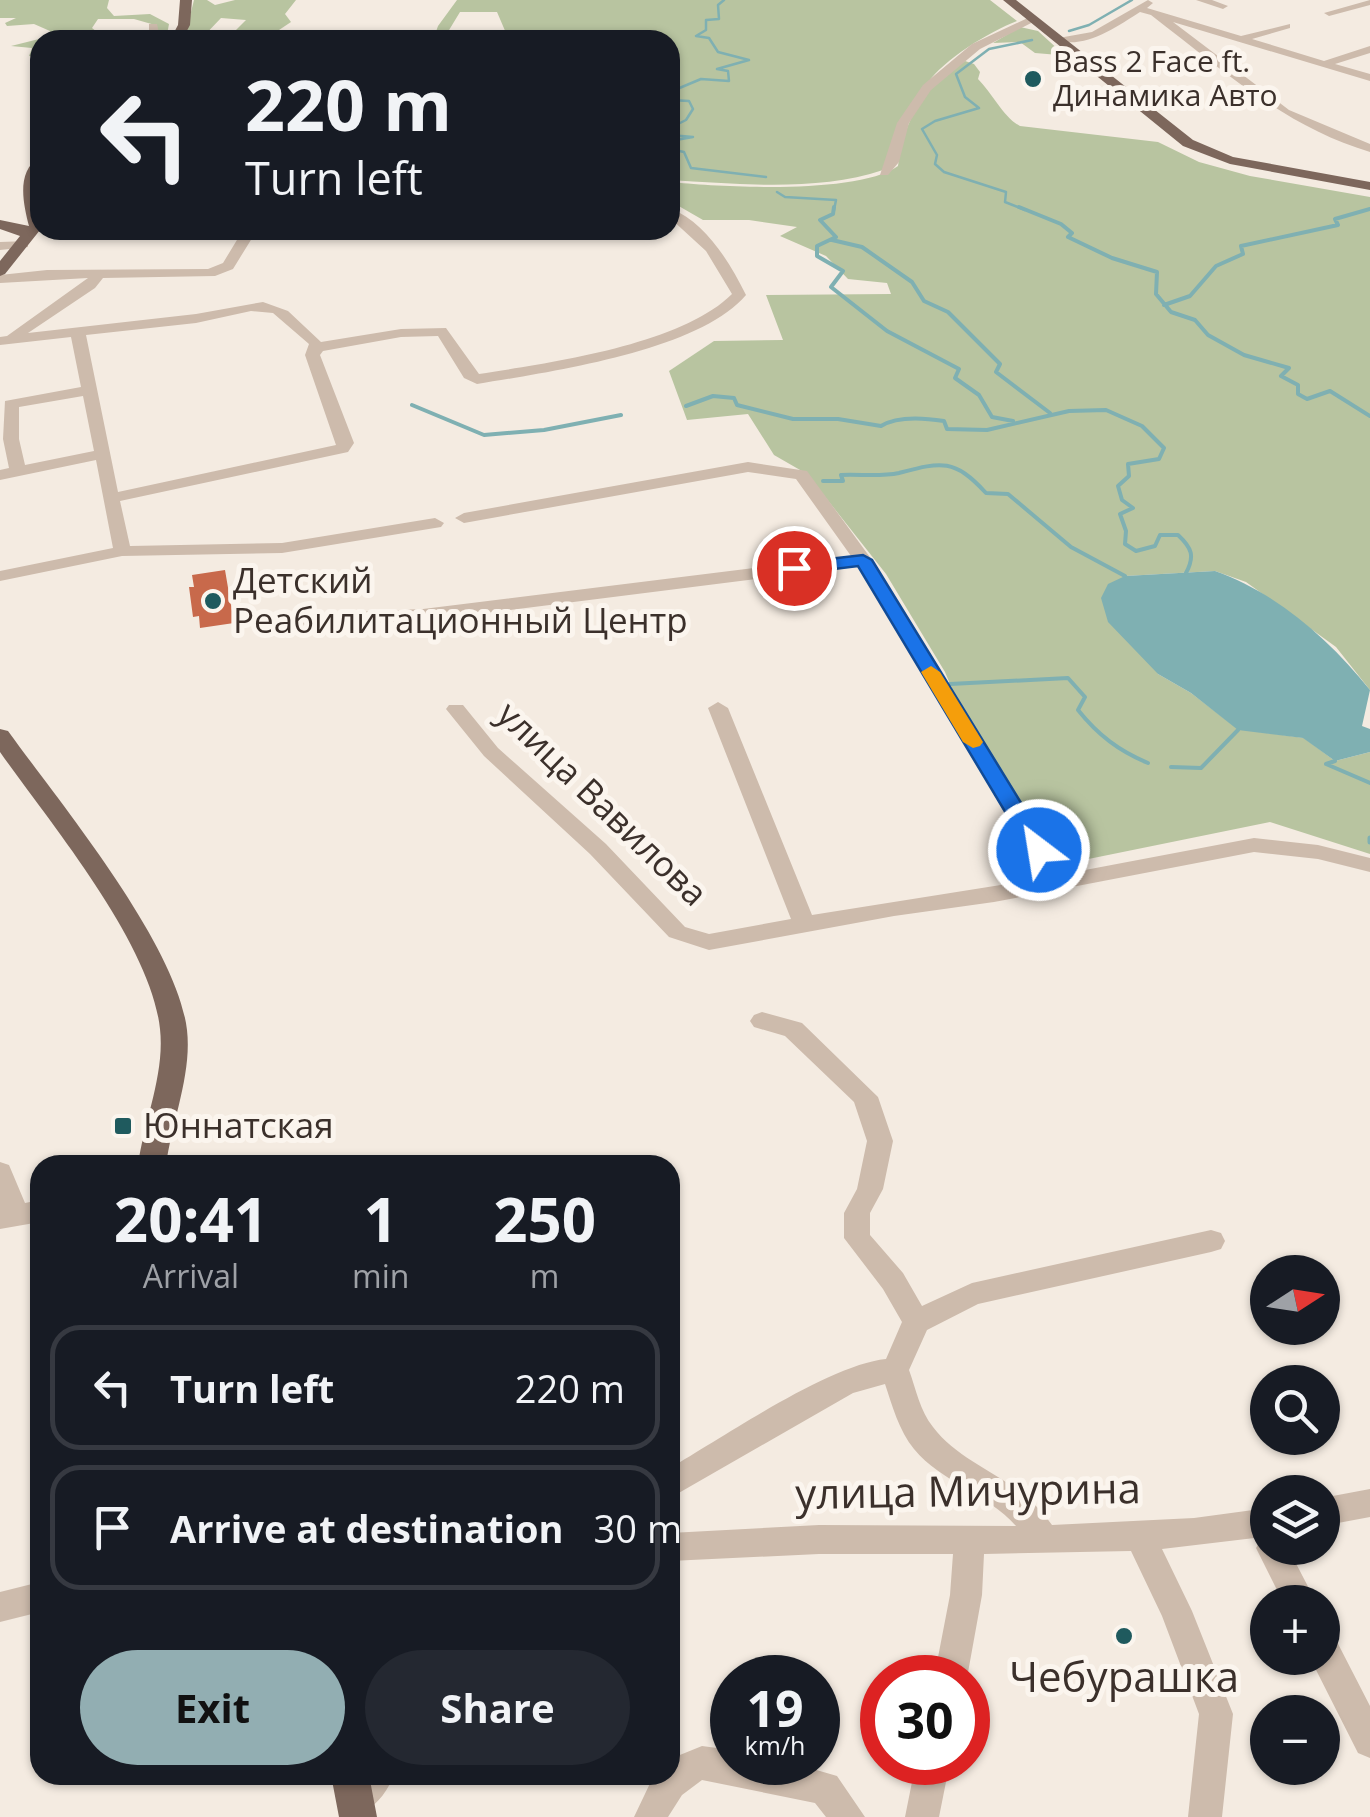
<!DOCTYPE html>
<meta charset="utf-8">
<style>
:root{--surface:#171b24;--page:#242831;--text:#f1f3f6;--muted:#9ea1a6;--line:#363941;--accent:#92aeb2}
body{margin:0;font-family:"Open Sans",sans-serif;background:var(--page);color:var(--text);height:100vh;display:flex;flex-direction:column;font-size:38px;white-space:nowrap}
*{box-sizing:border-box;margin:0}
p{font-size:32px;color:var(--muted)}
.icon{flex:none;width:55px;height:55px;fill:none;stroke:currentColor;stroke-width:2;stroke-linecap:round;stroke-linejoin:round}
.map{position:relative;flex:1;overflow:hidden}
.sheet{position:absolute;left:30px;top:1155px;width:650px;height:630px;display:flex;flex-direction:column;background:var(--surface);border-radius:30px;box-shadow:0 2px 8px #0004}
.sheet>*{flex:none}
.banner{position:absolute;left:30px;top:30px;width:650px;height:210px;border-radius:30px;box-shadow:0 2px 8px #0004;background:#171b24;color:var(--text);overflow:hidden}
.needle{width:65px;rotate:78deg}
.fabs{position:absolute;left:1250px;top:1255px;display:grid;gap:20px}
.fabs a{display:grid;place-items:center;width:90px;height:90px;border-radius:50%;background:var(--surface);box-shadow:0 2px 8px #0004;font-size:50px}
.speed{position:absolute;left:710px;top:1655px;display:flex;gap:20px;font-size:50px;font-weight:700;text-align:center}
.speed>*{display:grid;place-content:center;width:130px;height:130px;border-radius:50%;background:var(--surface);box-shadow:0 2px 8px #0004;line-height:1}
.speed small{font-size:25px;font-weight:400}
.speed .limit{border:15px solid #d22;background:#fff;color:#111}
.pin{position:absolute;display:grid;place-items:center;width:85px;height:85px;color:#fff;margin:-42px;border:5px solid #fff;border-radius:50%;box-shadow:0 2px 10px #0007}
.me{position:absolute;width:110px;margin:-55px;rotate:329deg;stroke-linejoin:round;filter:drop-shadow(0 0 8px #0008)}
.turn{display:flex;align-items:center;gap:35px;height:210px;padding:0 50px;font-size:45px}
.turn .icon{width:130px;height:130px;stroke-width:2.5}
.turn b{display:block;font-size:70px;line-height:85px}
.eta{display:flex;justify-content:space-evenly;align-items:center;height:170px;text-align:center}
.eta b{font-size:60px;font-weight:700;line-height:70px}
.primary-button{display:flex;gap:20px;margin-top:auto;padding:20px 50px}
.primary-button a{flex:1;height:115px;border-radius:60px;background:var(--accent);color:#111;font-size:40px;font-weight:700;line-height:115px;text-align:center}
.primary-button a+a{background:var(--page);color:var(--text)}
ul{padding:0;list-style:none}
li{display:flex;align-items:center;gap:30px;height:125px;margin:0 20px 15px;padding:0 30px;border:5px solid var(--line);border-radius:30px}
li div{flex:1}
li b{display:block;font-size:38px}
li em{font-style:normal}
.map>svg:first-child{display:block}
.green{fill:#b8c4a0}
.water{fill:#7fb0b2}
.lines{fill:none;stroke-linecap:round;stroke-linejoin:round}
.stream-far2{stroke:#7fb0b2;stroke-width:2.5}
.stream-far1{stroke:#7fb0b2;stroke-width:4}
.stream{stroke:#7fb0b2;stroke-width:5}
.building{fill:#c8694b}
.minor{fill:#cdbbac;fill-rule:evenodd}
.major{fill:#7d675c;fill-rule:evenodd}
.route{fill:#1a73e8;stroke:#114b97;stroke-width:2.5}
.slow{fill:#f59e0b}
.poi-dot{fill:#1f5a5e;stroke:#fbf5ee;stroke-width:4}
.labels{text-anchor:middle;stroke-width:10;stroke-linejoin:round;paint-order:stroke}
.far-poi-label{font-size:30px;fill:#3b302b;stroke:#fbf5ee;text-anchor:start}
.poi-label{font-size:35px;fill:#3b302b;stroke:#fbf5ee;text-anchor:start}
.street-label{font-size:35px;fill:#3b302b;stroke:#fbf5ee}
.near-street-label{font-size:42px;fill:#3b302b;stroke:#fbf5ee}
.near-poi-label{font-size:42px;fill:#3b302b;stroke:#fbf5ee}
</style>
<div class="map">
<svg width="1370" height="1817" viewBox="0 0 1370 1817">
<rect width="100%" height="100%" fill="#f4ebe1"/>
<path class="green" d="M0 0H109L107 8 114 16 150 14 169 24 166 40H150L155 25 134 19H98L92 28 101 35 91 40H40V57L29 56 32 48 11 46 47 37 50 31 34 24 7 26 5 23 16 18H0Z
M194 0H207L215 5 235 0H296L285 14 291 22 264 40H226L246 20 221 18 200 40H184Z
M457 0H990L1017 21C989 32 944 59 927 84 910 110 898 142 883 170 817 192 739 184 670 180V40H509L497 12H460L443 40H433L438 26Z
M1020 27 1038 31 1061 52 1059 55 1035 53 1020 42 993 43Z
M965 61 974 64 980 72 978 79C992 93 1004 118 1020 126L1158 142 1199 162 1250 176 1370 197V690L1336 647 1246 582 1215 571 1125 576 1158 674 1191 693 1238 729 1304 738 1335 761 1370 752V854L1270 822 1059 865 1007 787 960 708 945 672 886 574 807 474 774 455 748 414 687 420 669 371 714 341 783 340 766 295 891 294 887 283 848 279 826 256 780 236 797 227 749 220H703L670 201V182C721 187 857 195 898 166 905 117 923 88 965 61Z"/>
<path class="water" d="M1215 571C1277 593 1329 639 1370 690L1362 726 1370 729V752L1335 761 1303 738 1238 730 1191 693 1158 674 1108 622 1101 598 1108 584 1125 576Z"/>
<g class="lines">
<path class="stream-far2" d="M1069 31 1089 25 1132 0
M670 92 701 79 729 81 728 71 717 69 749 60 718 52 709 38 696 36 706 30V20L719 19 718 5 724 0
M670 100 689 101 693 109 686 120 670 128
M670 135 693 137 670 141
M670 149 684 152 691 168 766 177
M777 192 785 197 836 200 834 210
M1025 210 1005 202 1006 192 944 172 935 164 937 155 922 129 935 121 979 108 965 97 956 74 989 49 1032 40"/>
<path class="stream-far1" d="M834 207 833 214 820 220 836 237 817 246V256L843 271 831 287 887 331 959 369 955 378 979 395 992 417 1013 421
M1019 207 1061 224 1072 233 1068 237 1112 258 1157 272 1156 294 1171 312 1195 320 1208 335 1244 355 1289 368 1281 376 1298 385V394L1307 399 1330 391 1370 416
M832 240 862 247 912 282 924 301 948 312 1000 364 996 372 1050 413
M1164 305 1190 296 1216 266 1243 254 1241 246 1338 225 1335 219 1370 209
M412 405 484 435 544 430 621 415
M686 406 713 396 734 398 737 405 793 419H838L881 426C897 416 925 418 944 421L947 429 987 430 1069 411 1106 410 1142 426 1164 448 1159 459 1128 464 1129 476 1118 486 1122 500 1133 508 1120 514 1126 531 1125 544 1136 551 1155 546 1160 535H1178C1192 548 1195 556 1186 573
M823 481H843L841 475C860 474 880 477 899 473 941 462 954 458 986 493L1008 494 1071 547 1125 576
M950 684 1068 678 1085 697 1078 710C1098 735 1119 751 1148 763
M1335 761 1326 764 1370 783
M1171 767 1201 768 1238 730"/>
<path class="stream" d="M1370 838V842"/>
</g>
<path class="building" d="M225 570 234 623 200 628 199 616 193 617 189 587H194L192 575Z"/>
<g class="lines">
<path class="minor" d="M1148 0 1153 3 1147 8 1241 36 1290 24V28L1252 39 1324 61 1370 46V53L1335 64 1370 74V81L1173 22 1289 110 1370 144V152C1285 127 1220 68 1151 15L1140 12C1115 28 1082 51 1053 39L1092 32Z
M1196 0H1212L1228 6 1223 9Z
M1370 0V5L1329 16 1324 13Z
M1030 17 1039 19 980 49 931 90 909 123 899 162 888 175H880L897 123 923 85 972 44Z
M149 24H157L159 33 151 40H139L149 32Z
M670 208C706 223 729 261 746 295 699 351 549 372 477 384L464 378 438 336 401 337 323 351 320 355 354 443 348 452 120 501 130 546 282 543 435 518 444 523 441 527 282 553 122 556 0 581V571L113 548 96 460 0 480V470L9 468 3 439 5 401 81 387 71 337 0 345V337L7 336 88 278 0 283V275L47 270 208 269 223 263 243 230H257L233 269 215 276 103 278 95 288 28 333 196 314 263 302 288 311 321 342 401 329 446 328 479 374C549 363 681 345 732 294L706 251 670 218ZM251 311 273 313 309 344 305 355 336 445 118 492 86 335 196 323ZM83 396 94 451 25 465 19 439V407Z
M28 241V247L0 250V242Z
M748 462 807 471 872 560 1064 874 1254 838 1318 845 1370 858V872L1318 859 1254 852 994 902 894 916 709 950 669 937 590 854 484 756 446 709 449 705H463L498 748 606 844 685 927 709 934 791 919 708 708 718 702 728 708 812 915 1045 878 858 566 423 621 302 626 293 620 302 614 423 609 851 556 796 479 748 472 464 523 455 518 464 513Z
M762 1012 802 1023 878 1097 893 1141 883 1189 870 1213V1235L903 1273 922 1306 972 1283 1211 1230 1221 1233 1225 1241 1221 1249 1211 1252 978 1304 927 1330 909 1370C916 1389 920 1411 933 1427 964 1468 1017 1475 1052 1525L1194 1518 1268 1508V1548H1288L1316 1602H1283L1256 1548 1263 1537 1162 1549 1192 1611 1233 1714 1222 1817H1188L1199 1714 1162 1616 1131 1551 984 1554 982 1595 967 1678H934L950 1595 953 1554H819L670 1561V1533L819 1525 1016 1526C987 1493 941 1482 914 1449 899 1431 892 1405 885 1384L853 1393 670 1498V1468C724 1437 828 1365 886 1359L902 1322 883 1289 844 1238V1213L857 1189 867 1141 854 1102 785 1036 754 1027 750 1021 754 1015Z
M0 1162 9 1165 25 1203 40 1200V1222L0 1229Z
M1370 1489V1517L1322 1526V1498Z
M40 1582V1612L0 1622V1592Z
M1322 1631 1334 1636 1370 1706V1758L1358 1753 1310 1658H1322Z
M702 1746 732 1750V1762H789L837 1776 865 1817H826L815 1803 702 1780 682 1795 668 1817H634L654 1775H670V1759Z
M916 1762H950L939 1817H905Z
M354 1775H394C387 1793 374 1809 356 1816L344 1811 339 1799Z"/>
<path class="major" d="M180 0H192L190 25 182 40H170L178 25Z
M1003 0H1016L1193 140 1233 157 1370 182V190L1230 164 1183 146Z
M40 157V179L35 192 40 230 5 274 0 276V261L20 236 0 229V220L29 226C23 203 16 171 40 157Z
M0 729 8 731C60 803 177 944 187 1030 192 1074 172 1121 166 1165H138C144 1121 165 1074 160 1029 151 943 50 823 0 752Z
M331 1775H369L377 1817H339Z"/>
</g>
<path class="route" d="M863 555 872 560 1050 850 1047 855H1031L858 566 794 574 784 568 794 563Z"/>
<path class="slow" d="M931 666 940 672 983 742 980 746 973 748 963 742 921 672Z"/>
<g class="poi-dot">
<circle cx="1033" cy="79" r="10"/>
<circle cx="213" cy="601" r="10"/>
<rect x="113" y="1116" width="20" height="20" rx="5"/>
<circle cx="1124" cy="1636" r="10"/>
</g>
<g class="labels">
<g class="far-poi-label">
<text x="1053" y="72">Bass 2 Face ft.<tspan x="1053" dy="34">Динамика Авто</tspan></text>
</g>
<g class="poi-label">
<text x="233" y="593">Детский<tspan x="233" dy="40">Реабилитационный Центр</tspan></text>
<text x="143" y="1138">Юннатская</text>
</g>
<g class="street-label">
<text transform="translate(602 804) rotate(44)" y="12">улица Вавилова</text>
</g>
<g class="near-street-label">
<text transform="translate(968 1491) rotate(-1)" y="15">улица Мичурина</text>
</g>
<g class="near-poi-label">
<text x="1124" y="1692">Чебурашка</text>
</g>
</g>
</svg>
<div class="fabs">
<a><svg class="needle" viewBox="-14 -14 28 28"><path d="M0-13l5 13h-10z" fill="#e53935"/><path d="M0 13l5-13h-10z" fill="#9ea1a6"/></svg></a>
<a><svg class="icon" aria-label="search" viewBox="0 0 24 24"><circle cx="10" cy="10" r="6"/><path d="M15 15l6 6"/></svg></a>
<a><svg class="icon" aria-label="layers" viewBox="0 0 24 24"><path d="M12 4l9 5-9 5-9-5zM3 14l9 5 9-5"/></svg></a>
<a>+</a>
<a>−</a>
</div>
<div class="speed"><div>19<small>km/h</small></div><div class="limit">30</div></div>
<div class="pin" style="left:794px;top:568px;background:#d93025"><svg class="icon" aria-label="arrive" viewBox="0 0 24 24"><path d="M6 21V4h12l-3 4 3 4H6"/></svg></div>
<svg class="me" style="left:1039px;top:850px" viewBox="-20 -20 40 40"><circle r="17" fill="#1a73e8" stroke="#fff" stroke-width="3"/><path d="M0-11L8 9 0 5-8 9z" fill="#fff"/></svg>
<div class="banner">
<div class="turn"><svg class="icon" aria-label="left" viewBox="0 0 24 24"><path d="M17 20v-9H6M10 6l-5 5 5 5"/></svg><div><b>220 m</b>Turn left</div></div>
</div>
<section class="sheet">
<div class="eta">
<div><b>20:41</b><p>Arrival</p></div>
<div><b>1</b><p>min</p></div>
<div><b>250</b><p>m</p></div>
</div>
<ul>
<li><svg class="icon" aria-label="left" viewBox="0 0 24 24"><path d="M17 20v-9H6M10 6l-5 5 5 5"/></svg><div><b>Turn left</b></div><em>220 m</em></li>
<li><svg class="icon" aria-label="arrive" viewBox="0 0 24 24"><path d="M6 21V4h12l-3 4 3 4H6"/></svg><div><b>Arrive at destination</b></div><em>30 m</em></li>
</ul>
<div class="primary-button"><a>Exit</a><a>Share</a></div>
</section>
</div>
